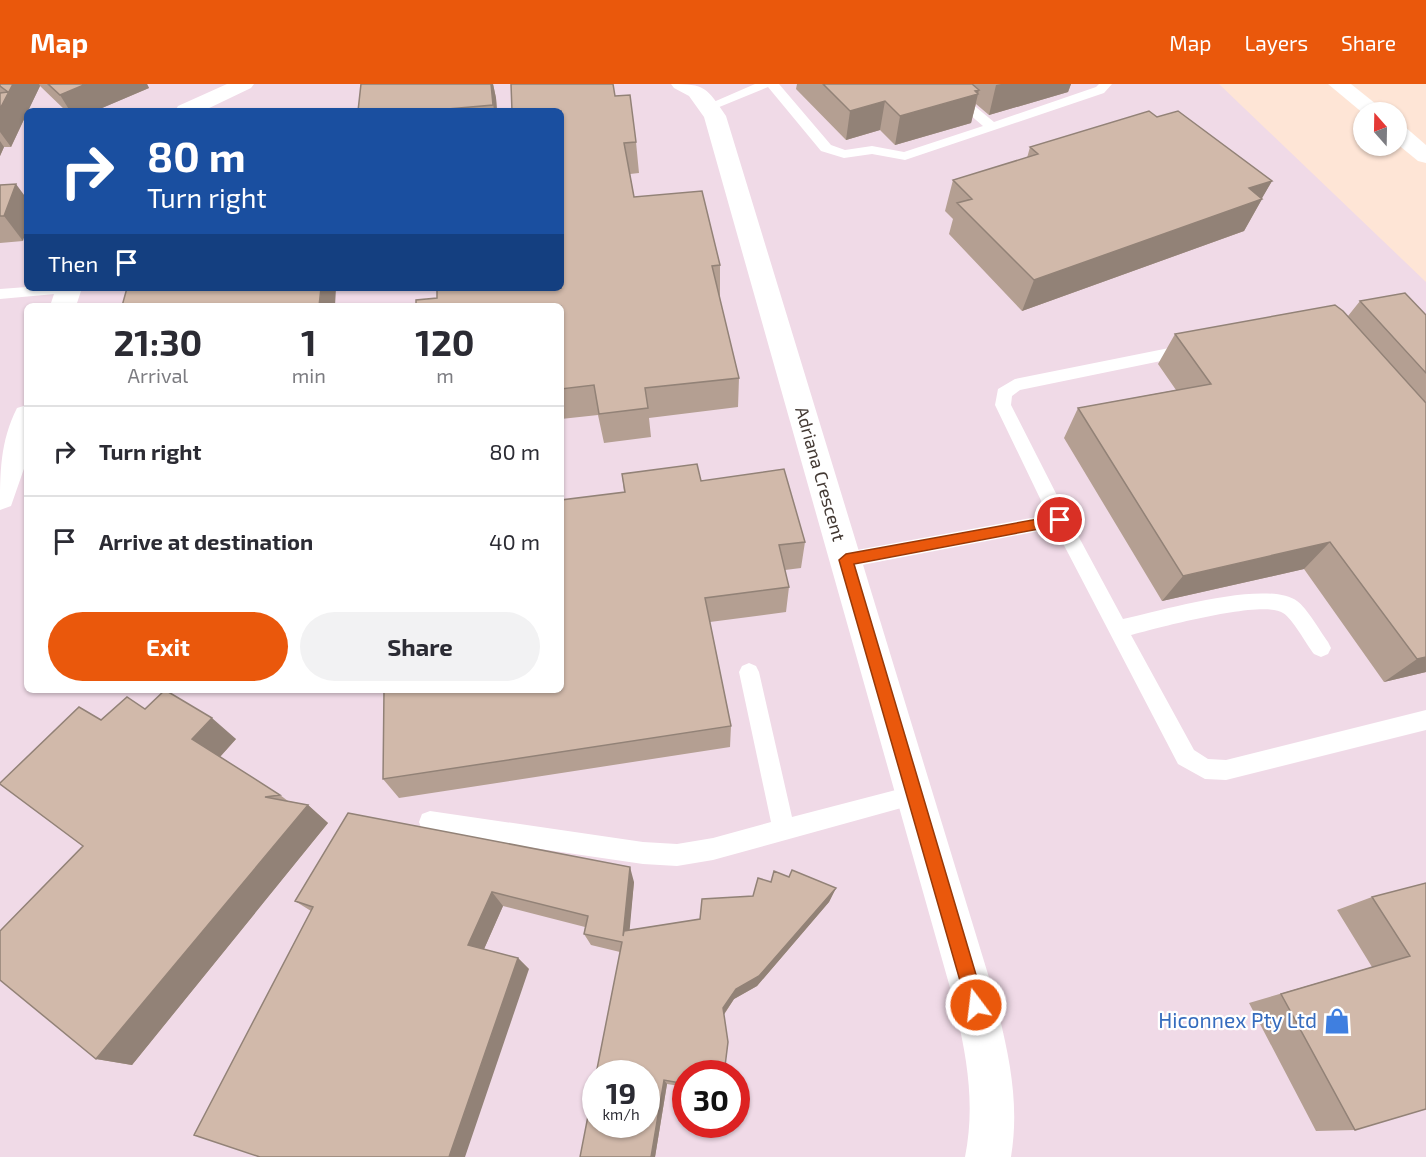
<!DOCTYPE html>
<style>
:root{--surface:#fff;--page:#f2f2f3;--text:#2b2b33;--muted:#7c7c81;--line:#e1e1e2;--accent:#ea580c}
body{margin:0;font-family:"Exo 2",sans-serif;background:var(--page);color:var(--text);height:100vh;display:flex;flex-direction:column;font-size:22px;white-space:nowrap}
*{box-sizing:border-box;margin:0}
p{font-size:20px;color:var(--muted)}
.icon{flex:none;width:33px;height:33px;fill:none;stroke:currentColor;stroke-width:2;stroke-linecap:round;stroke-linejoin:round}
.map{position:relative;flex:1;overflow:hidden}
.drawer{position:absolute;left:24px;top:219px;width:540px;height:390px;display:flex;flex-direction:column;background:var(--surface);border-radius:9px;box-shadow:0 2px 4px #0004}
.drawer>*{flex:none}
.hud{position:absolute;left:24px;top:24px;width:540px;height:183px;border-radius:9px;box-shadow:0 2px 4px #0004;background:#1a4fa0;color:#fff;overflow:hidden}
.needle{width:39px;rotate:340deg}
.tools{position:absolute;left:1353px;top:18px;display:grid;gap:12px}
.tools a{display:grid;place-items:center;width:54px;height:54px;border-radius:50%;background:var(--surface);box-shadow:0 2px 4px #0004;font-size:30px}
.speed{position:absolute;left:582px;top:976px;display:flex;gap:12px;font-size:30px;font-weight:700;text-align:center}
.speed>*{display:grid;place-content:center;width:78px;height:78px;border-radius:50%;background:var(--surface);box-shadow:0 2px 4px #0004;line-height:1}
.speed small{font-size:15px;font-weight:400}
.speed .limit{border:9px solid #d22;background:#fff;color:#111}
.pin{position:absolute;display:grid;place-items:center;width:51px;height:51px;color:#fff;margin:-26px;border:3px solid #fff;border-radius:50%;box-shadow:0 2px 6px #0007}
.me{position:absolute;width:66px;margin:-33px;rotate:345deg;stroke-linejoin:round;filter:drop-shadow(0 0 4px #0008)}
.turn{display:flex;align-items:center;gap:21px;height:126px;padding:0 24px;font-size:27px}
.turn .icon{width:78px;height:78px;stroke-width:2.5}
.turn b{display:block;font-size:42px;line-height:51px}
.then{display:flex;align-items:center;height:57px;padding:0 24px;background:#0003;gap:12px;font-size:22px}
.eta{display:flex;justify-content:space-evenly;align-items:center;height:102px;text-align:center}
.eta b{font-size:36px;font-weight:700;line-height:42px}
.action{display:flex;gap:12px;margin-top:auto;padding:12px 24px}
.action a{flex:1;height:69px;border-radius:36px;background:var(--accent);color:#fff;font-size:24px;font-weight:700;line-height:69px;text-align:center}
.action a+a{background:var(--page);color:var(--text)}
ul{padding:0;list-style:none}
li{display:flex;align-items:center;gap:18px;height:90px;padding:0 24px;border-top:2px solid var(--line)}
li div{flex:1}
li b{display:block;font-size:22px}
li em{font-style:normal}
header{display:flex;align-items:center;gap:36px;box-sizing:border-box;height:84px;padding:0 30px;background:var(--accent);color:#fff}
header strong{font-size:28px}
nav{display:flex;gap:33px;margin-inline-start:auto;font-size:21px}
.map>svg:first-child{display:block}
.industrial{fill:#f0dae7;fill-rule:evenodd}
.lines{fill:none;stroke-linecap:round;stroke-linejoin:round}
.service{fill:#fff;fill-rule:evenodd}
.minor{fill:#fff;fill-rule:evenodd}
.motorway{fill:#fff;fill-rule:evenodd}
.wall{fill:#b49f92}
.shaded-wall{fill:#928277}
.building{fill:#d1b9aa;stroke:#928277;stroke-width:1.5}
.route{fill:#ea580c;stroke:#983908;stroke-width:1.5}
.labels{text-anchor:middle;stroke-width:4.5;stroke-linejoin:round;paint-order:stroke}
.street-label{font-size:18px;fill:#433933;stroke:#fff}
.near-shop-label{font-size:21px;fill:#366cbe;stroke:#fff;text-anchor:end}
</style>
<header>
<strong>Map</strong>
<nav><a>Map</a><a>Layers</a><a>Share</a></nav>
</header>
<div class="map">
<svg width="1426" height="1073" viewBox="0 0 1426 1073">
<rect width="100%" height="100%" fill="#fee5d6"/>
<path class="industrial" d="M0 0H1219L1426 198V1073H0ZM27 27H561V204H27ZM27 222H561V606H27ZM596 990H646V1041H596ZM686 990H736V1041H686Z"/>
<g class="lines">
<path class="service" d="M755 0H779L831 61 845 66 872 62 904 68 983 42 934 0H948L994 38 1096 3 1099 0H1112L1104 9 905 76 872 70 844 74 821 67 768 3 712 26 708 27 702 23Z
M27 203V204H74L66 209 0 215V205Z
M1189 260 1195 262 1197 266 1195 270 1020 306 1012 312 1011 321 1068 433 1123 535C1160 527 1266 495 1297 517 1307 524 1320 547 1328 558L1331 564 1328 570 1321 573 1314 570C1306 560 1293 535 1283 529 1263 515 1158 544 1131 551L1194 666 1208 675 1226 676 1426 626V646L1226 696 1205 695 1178 680 1055 444 846 484 839 481 837 476 839 471 846 468 1048 431 995 321 998 305 1015 295Z
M749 579 756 582 759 588 792 733 915 701 923 704 926 711 923 718 713 776 677 782 643 780 430 749 422 746 419 738 422 730 430 727 643 758 677 760 713 754 771 738 739 588 742 582Z"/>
<path class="minor" d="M227 0H254L251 4 203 27H175L178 22Z
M671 0C706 0 706 3 726 32L991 900C1006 958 1021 1013 1011 1073H965C977 1013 964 958 949 900L704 33 689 12 674 4Z
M56 204H82L76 222H50Z
M27 321V376L11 422 0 426C0 388 0 358 17 324Z"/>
<path class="motorway" d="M1328 0H1351L1386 28 1364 30Z
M1396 41 1404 42 1426 61V79L1418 77 1396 59Z"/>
</g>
<path class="wall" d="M0 0H147L149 4 95 27H66L40 2 28 27H27V29L11 63H4L0 72Z
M361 0H493L496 14 497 27H358Z
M797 0H1071L1068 8 989 31 976 20 971 39 895 61 880 46 846 56 796 5Z
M615 12 636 58 639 89 630 90 634 113 720 181V212H719L739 294 738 323 649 334 651 353 604 359 598 331 561 335V204Z
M1157 33 1272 97 1261 115H1262L1244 147 1022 227 949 150 953 135 945 127 953 96 1027 74 1030 63Z
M0 101 23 157 0 159Z
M1360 217 1426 231V588L1384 598 1304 485 1162 517 1064 354 1078 324 1176 306 1158 280 1175 250 1348 232Z
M622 390 701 397 805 458 801 484 785 486 789 503 786 528 710 538 731 642 730 663 399 714 383 695 561 606 624 408Z
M145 625 236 655 220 673 280 711 288 717 308 721 328 739 132 981 96 975 83 762Z
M789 793 836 804 829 818 757 902 734 915 686 990V1003L667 1000 655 1073 620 868 591 861 584 850 585 843 503 822 484 865 518 874 529 885 311 827 295 817 634 798 629 846 700 835 753 812 771 798Z
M1426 799V1025L1355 1046 1316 1047 1249 919 1372 883 1337 826 1372 813Z"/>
<path class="shaded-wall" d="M13 0H39L40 2 28 27H27V29L11 63 0 48V25Z
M86 0H147L149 4 95 27H70L60 11Z
M491 0H493L496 14 497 27H494Z
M1001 0H1071L1068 8 989 31 996 1Z
M979 6 971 39 895 61 900 32Z
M885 17 880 46 846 56 850 27Z
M0 57 4 63 0 72Z
M1272 97 1261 116 1262 115 1244 147 1022 227 1034 196 1249 104Z
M16 100 27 115V144L23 157 4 132Z
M321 204H336L335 222H319Z
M1330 458 1304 485 1162 517 1183 492Z
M1426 573V588L1384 598 1417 575Z
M212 634 236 655 218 675 192 655Z
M308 721 328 739 132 981 96 975Z
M630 783 634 798 628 864 623 852Z
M836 804 829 818 757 902 734 915 722 933 723 924 736 905Z
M492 808 503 822 481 872 468 861Z
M518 874 529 885 465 1073H449Z
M664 996 667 1000 655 1073H651Z"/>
<path class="building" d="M0 0H13L0 25V9L8 8 0 2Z
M48 0H86L60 11Z
M361 0H491L493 21 425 27H358Z
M511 0H613L615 12 630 11 636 58 624 59 634 113 702 107 720 181 712 182 739 294 645 304 648 324 599 330 594 301 561 305V222H416V216L437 214V204H561V27H512Z
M823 0H972L979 6 975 7 978 10 900 32 885 17 850 27Z
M1149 27 1157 33 1178 27 1272 97 1249 104 1262 115 1034 196 957 119 972 115 953 96 1038 70 1030 63Z
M16 100 4 132H0V101Z
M127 204H321L319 222H122Z
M1405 209 1426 231V289L1360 217Z
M1335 221 1343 227 1426 319V573L1417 575 1330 458 1183 492 1078 324 1211 300 1175 250Z
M697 380 701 397 784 385 805 458 779 461 789 503 705 514 731 642 383 695 384 606H561V416L625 408 622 390Z
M165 606 212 634 192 655 280 711 265 713 308 721 96 975 0 896V847L83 762 0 700V699L79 623 101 636 127 613 145 625Z
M348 729 630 783 623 852 624 847 700 835 702 815 753 812 758 794 771 798 774 787 789 793 792 786 836 804 759 892 736 905 723 924 728 958 724 990H686V1000L664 996 651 1073H580L596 991V1041H646V990H596L622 858 584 850 588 832 492 808 468 861 518 874 449 1073H260L194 1051 313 823 295 817Z
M1426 799V1025L1355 1046 1281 910 1410 872 1372 813Z"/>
<path class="route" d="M1060 431 1066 436 1060 441 854 480 985 921 982 927 976 930 970 927 967 921 839 476 846 470Z"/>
<defs>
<g id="shop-bare" transform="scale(2.07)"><path d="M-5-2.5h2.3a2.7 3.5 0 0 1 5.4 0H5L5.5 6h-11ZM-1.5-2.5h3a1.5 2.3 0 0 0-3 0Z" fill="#3f7fe0" stroke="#fff" stroke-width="2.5" paint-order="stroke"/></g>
</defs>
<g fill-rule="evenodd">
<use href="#shop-bare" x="1337" y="937"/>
</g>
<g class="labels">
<g class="street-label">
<text transform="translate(820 390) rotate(74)" y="6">Adriana Crescent</text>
</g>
<g class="near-shop-label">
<text x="1317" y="944">Hiconnex Pty Ltd</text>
</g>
</g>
</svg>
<div class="tools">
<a><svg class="needle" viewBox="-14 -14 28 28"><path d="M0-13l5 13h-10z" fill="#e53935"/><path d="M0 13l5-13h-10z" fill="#7c7c81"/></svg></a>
</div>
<div class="speed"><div>19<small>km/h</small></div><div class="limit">30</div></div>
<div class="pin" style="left:1060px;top:436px;background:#d93025"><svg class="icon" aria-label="arrive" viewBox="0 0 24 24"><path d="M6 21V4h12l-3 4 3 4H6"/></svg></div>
<svg class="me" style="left:976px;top:921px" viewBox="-20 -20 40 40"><circle r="17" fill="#ea580c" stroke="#fff" stroke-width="3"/><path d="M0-11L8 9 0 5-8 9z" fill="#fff"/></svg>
<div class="hud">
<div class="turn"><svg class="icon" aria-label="right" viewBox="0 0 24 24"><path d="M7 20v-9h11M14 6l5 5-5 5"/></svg><div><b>80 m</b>Turn right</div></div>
<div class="then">Then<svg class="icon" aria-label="arrive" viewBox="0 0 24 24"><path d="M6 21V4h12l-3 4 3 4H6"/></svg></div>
</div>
<section class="drawer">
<div class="eta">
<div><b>21:30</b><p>Arrival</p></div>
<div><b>1</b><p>min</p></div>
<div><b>120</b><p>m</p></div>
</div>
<ul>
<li><svg class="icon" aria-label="right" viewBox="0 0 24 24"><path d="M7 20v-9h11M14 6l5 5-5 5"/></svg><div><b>Turn right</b></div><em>80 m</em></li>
<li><svg class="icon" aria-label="arrive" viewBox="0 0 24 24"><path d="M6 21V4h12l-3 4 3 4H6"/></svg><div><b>Arrive at destination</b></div><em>40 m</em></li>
</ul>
<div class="action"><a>Exit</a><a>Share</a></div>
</section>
</div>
